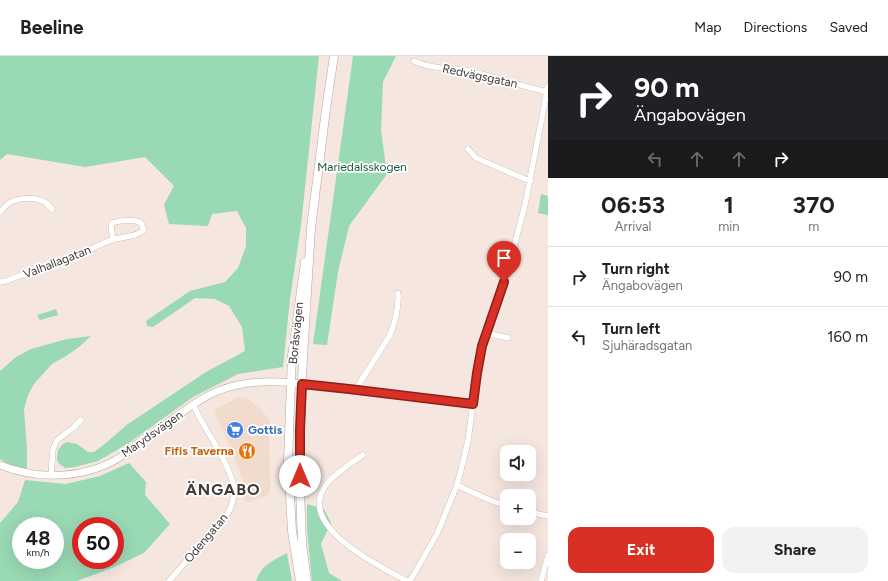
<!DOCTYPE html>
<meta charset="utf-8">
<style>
:root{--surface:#fff;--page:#f2f2f2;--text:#222;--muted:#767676;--line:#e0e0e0;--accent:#d93025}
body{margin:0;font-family:Figtree,sans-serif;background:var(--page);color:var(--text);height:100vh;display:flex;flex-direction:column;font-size:15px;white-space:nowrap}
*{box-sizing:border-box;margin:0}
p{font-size:13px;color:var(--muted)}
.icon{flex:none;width:22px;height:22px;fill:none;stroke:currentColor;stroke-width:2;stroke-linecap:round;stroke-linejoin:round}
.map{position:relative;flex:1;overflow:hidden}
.details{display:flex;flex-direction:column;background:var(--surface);width:340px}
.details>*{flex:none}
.hud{background:#202124;color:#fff;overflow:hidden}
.buttons{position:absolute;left:500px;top:389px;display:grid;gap:8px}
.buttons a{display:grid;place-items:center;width:36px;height:36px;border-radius:8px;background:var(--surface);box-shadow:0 4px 16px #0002;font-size:20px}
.speed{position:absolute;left:12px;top:461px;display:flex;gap:8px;font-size:20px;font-weight:700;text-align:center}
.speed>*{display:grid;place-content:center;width:52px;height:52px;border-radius:50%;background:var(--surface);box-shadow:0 4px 16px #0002;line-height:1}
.speed small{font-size:10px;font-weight:400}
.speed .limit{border:6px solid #d22;background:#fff;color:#111}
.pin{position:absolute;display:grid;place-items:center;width:34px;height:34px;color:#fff;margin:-41px -17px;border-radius:50% 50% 50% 0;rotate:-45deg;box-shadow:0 0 4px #0007}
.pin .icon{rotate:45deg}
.me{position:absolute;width:44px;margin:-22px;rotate:0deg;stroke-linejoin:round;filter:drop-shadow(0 0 3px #0008)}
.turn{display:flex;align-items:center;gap:14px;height:84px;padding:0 20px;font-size:18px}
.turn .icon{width:52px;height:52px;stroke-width:2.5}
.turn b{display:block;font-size:28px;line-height:34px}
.lanes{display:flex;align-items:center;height:38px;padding:0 20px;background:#0003;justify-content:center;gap:20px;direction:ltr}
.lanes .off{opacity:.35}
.eta{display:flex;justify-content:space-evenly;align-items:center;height:68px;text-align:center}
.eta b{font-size:24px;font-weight:700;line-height:28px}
.cta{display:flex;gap:8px;margin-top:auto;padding:8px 20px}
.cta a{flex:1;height:46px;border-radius:12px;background:var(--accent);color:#fff;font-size:16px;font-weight:700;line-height:46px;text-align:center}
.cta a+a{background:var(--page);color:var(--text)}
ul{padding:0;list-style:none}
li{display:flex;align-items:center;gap:12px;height:60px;padding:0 20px;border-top:1px solid var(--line)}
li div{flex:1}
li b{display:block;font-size:15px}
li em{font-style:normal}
header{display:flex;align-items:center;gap:24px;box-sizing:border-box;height:56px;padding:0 20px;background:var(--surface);border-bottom:1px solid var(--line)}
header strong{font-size:19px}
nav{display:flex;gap:22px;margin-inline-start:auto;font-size:14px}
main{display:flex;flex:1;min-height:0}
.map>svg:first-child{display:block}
.commercial{fill:#f0dbcd}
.green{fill:#99d9b4;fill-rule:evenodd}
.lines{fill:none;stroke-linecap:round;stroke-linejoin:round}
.minor-casing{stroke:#b4a59f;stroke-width:6}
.tertiary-casing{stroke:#b4a59f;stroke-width:8}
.secondary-casing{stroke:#b4a59f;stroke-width:9}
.minor{stroke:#fff;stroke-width:5.5}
.tertiary{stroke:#fff;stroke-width:7}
.secondary{stroke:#fff;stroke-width:8}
.route-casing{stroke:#8d1f18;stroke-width:10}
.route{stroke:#d93025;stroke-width:7}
.labels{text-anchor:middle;stroke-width:3.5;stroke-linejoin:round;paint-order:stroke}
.street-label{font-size:12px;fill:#403a38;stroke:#fff}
.park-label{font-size:12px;fill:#155939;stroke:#fff}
.shop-label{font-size:12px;font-weight:bold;fill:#366cbe;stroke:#fff;text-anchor:start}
.food-label{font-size:12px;font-weight:bold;fill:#c56008;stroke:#fff;text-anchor:end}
.district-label{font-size:16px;font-weight:bold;letter-spacing:1px;fill:#403a38;stroke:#fff}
</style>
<header>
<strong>Beeline</strong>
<nav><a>Map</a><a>Directions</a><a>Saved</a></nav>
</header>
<main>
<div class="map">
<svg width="548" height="525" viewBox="0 0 548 525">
<rect width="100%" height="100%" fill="#f5e6e0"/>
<path class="commercial" d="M239 341 246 342 253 347 260 353 269 363 270 436 267 440 248 446 244 444 243 426 239 413 214 354Z"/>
<path class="green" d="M0 0H319L301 169 290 243 283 311 238 318 193 341 129 387 98 405 75 411 65 412 58 407 57 402 58 394 63 388 67 386 77 388 88 396H94L101 391 128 368 206 316 245 295 242 271 229 250 215 243 195 242 153 271 147 270 146 265 190 235 225 226 238 212 246 190V172L237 155 212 158 208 170 169 168 164 149 174 130 145 101 85 111 7 98 0 104Z
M353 0H396L383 26 381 74 387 118 349 170 338 216 327 289 313 288Z
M541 138 548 140V159L538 157Z
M56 253 58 259 40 264 37 259Z
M91 280 79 291 66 300 52 308 34 328 28 339 24 353 27 393V413L8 408 0 403V315L16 301 31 293 67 283Z
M129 407 146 426 145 439 170 468 144 497 112 512 77 525H0V467L18 446 25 424 66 428 100 420ZM21 470H55V504H21ZM81 470H115V504H81Z
M307 448 324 453 331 467 321 488 329 517 342 525H312L307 474Z
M287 497 292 525H256C262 508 273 505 287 497Z"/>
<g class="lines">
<g class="minor-casing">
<path id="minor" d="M414 5C431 13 451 12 469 15 495 21 521 30 547 36
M468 93 476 102 525 123 531 125
M0 156C3 153 6 149 9 147 19 141 35 141 45 146 47 148 50 151 52 153
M0 226 6 225C30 216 55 208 78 199 90 194 101 187 112 184 123 180 135 182 144 174L141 167C134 163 120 164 112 167L111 171 113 183
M487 277 508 282
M302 328 349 333 473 348
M358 334 359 328 390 279C395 266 399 251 398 237
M363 399C353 406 330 421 324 432 299 472 381 511 407 525
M51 419 53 393 57 384 73 372 81 364
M457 429C473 437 490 445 507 450
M529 456 548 460
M169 525 228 457C232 450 234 441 234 433 232 414 214 387 205 371 200 363 197 356 193 348
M410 525 437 478 457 429 460 418 468 385 477 317 482 290 508 213 525 149 548 30
M541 525 548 499"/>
</g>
<g class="tertiary-casing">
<path id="tertiary" d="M0 409C40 425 89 423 125 398 129 395 133 391 137 388 149 379 162 371 174 362 188 352 202 341 218 335 245 324 273 324 302 328"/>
</g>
<g class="secondary-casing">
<path id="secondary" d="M300 525 292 475 288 405 292 300 305 206
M307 525 302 487 300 433V374L303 301 311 172 326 53 334 0"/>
</g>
<use href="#minor" class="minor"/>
<use href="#tertiary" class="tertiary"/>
<use href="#secondary" class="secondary"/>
</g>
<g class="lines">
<g class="route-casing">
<path id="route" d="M300 420V374L302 328 349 333 473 348 477 317 482 290 504 226"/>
</g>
<use href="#route" class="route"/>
</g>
<defs>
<g id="supermarket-disc" transform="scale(0.9)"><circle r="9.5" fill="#3f7fe0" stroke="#fff"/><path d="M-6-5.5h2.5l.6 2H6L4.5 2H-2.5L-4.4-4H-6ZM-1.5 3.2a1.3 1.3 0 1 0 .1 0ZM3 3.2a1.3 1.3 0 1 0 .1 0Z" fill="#fff"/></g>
<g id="restaurant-disc" transform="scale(0.9)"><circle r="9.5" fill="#e8710a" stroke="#fff"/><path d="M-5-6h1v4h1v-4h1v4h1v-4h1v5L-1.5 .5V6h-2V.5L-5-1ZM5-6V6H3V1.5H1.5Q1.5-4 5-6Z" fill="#fff"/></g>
</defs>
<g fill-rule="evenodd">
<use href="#supermarket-disc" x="235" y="374"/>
<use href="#restaurant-disc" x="247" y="395"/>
</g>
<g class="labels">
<g class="street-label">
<text transform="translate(480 20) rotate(12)" y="4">Redvägsgatan</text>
<text transform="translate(57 206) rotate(-21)" y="4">Valhallagatan</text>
<text transform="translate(296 277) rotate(-84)" y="4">Boråsvägen</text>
<text transform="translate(152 378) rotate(-35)" y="4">Marydsvägen</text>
<text transform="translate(206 482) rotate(-50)" y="4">Odengatan</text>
</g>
<g class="park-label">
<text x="362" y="115">Mariedalsskogen</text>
</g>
<g class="shop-label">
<text x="248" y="378">Gottis</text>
</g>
<g class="food-label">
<text x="234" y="399">Fifis Taverna</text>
</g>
<g class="district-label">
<text x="223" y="439">ÄNGABO</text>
</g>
</g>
</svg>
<div class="buttons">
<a><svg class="icon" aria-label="sound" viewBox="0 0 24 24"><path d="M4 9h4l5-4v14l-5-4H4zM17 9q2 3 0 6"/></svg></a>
<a>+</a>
<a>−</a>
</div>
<div class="speed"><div>48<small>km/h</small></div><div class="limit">50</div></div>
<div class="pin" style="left:504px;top:226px;background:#d93025"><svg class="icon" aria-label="arrive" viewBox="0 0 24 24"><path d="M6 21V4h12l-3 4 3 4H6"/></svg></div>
<svg class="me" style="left:300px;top:420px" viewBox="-20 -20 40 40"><circle r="19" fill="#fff"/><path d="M0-13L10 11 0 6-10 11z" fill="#d93025"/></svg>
</div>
<section class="details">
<div class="hud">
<div class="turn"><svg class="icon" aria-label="right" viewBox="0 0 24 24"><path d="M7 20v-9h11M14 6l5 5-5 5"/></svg><div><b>90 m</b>Ängabovägen</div></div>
<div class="lanes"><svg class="icon off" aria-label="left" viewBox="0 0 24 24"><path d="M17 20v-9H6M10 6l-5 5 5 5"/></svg><svg class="icon off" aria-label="ahead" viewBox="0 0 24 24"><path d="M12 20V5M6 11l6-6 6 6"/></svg><svg class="icon off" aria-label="ahead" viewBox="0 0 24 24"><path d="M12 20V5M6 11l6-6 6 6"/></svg><svg class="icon" aria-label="right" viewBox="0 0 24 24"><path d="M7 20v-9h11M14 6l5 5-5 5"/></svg></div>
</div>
<div class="eta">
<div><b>06:53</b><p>Arrival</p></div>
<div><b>1</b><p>min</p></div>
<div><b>370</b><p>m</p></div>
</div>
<ul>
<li><svg class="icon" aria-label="right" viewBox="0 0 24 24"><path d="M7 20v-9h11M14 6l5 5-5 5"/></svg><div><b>Turn right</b><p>Ängabovägen</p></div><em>90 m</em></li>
<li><svg class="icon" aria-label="left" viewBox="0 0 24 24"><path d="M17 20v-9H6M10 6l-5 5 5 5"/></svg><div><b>Turn left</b><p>Sjuhäradsgatan</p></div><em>160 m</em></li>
</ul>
<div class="cta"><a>Exit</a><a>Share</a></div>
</section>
</main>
